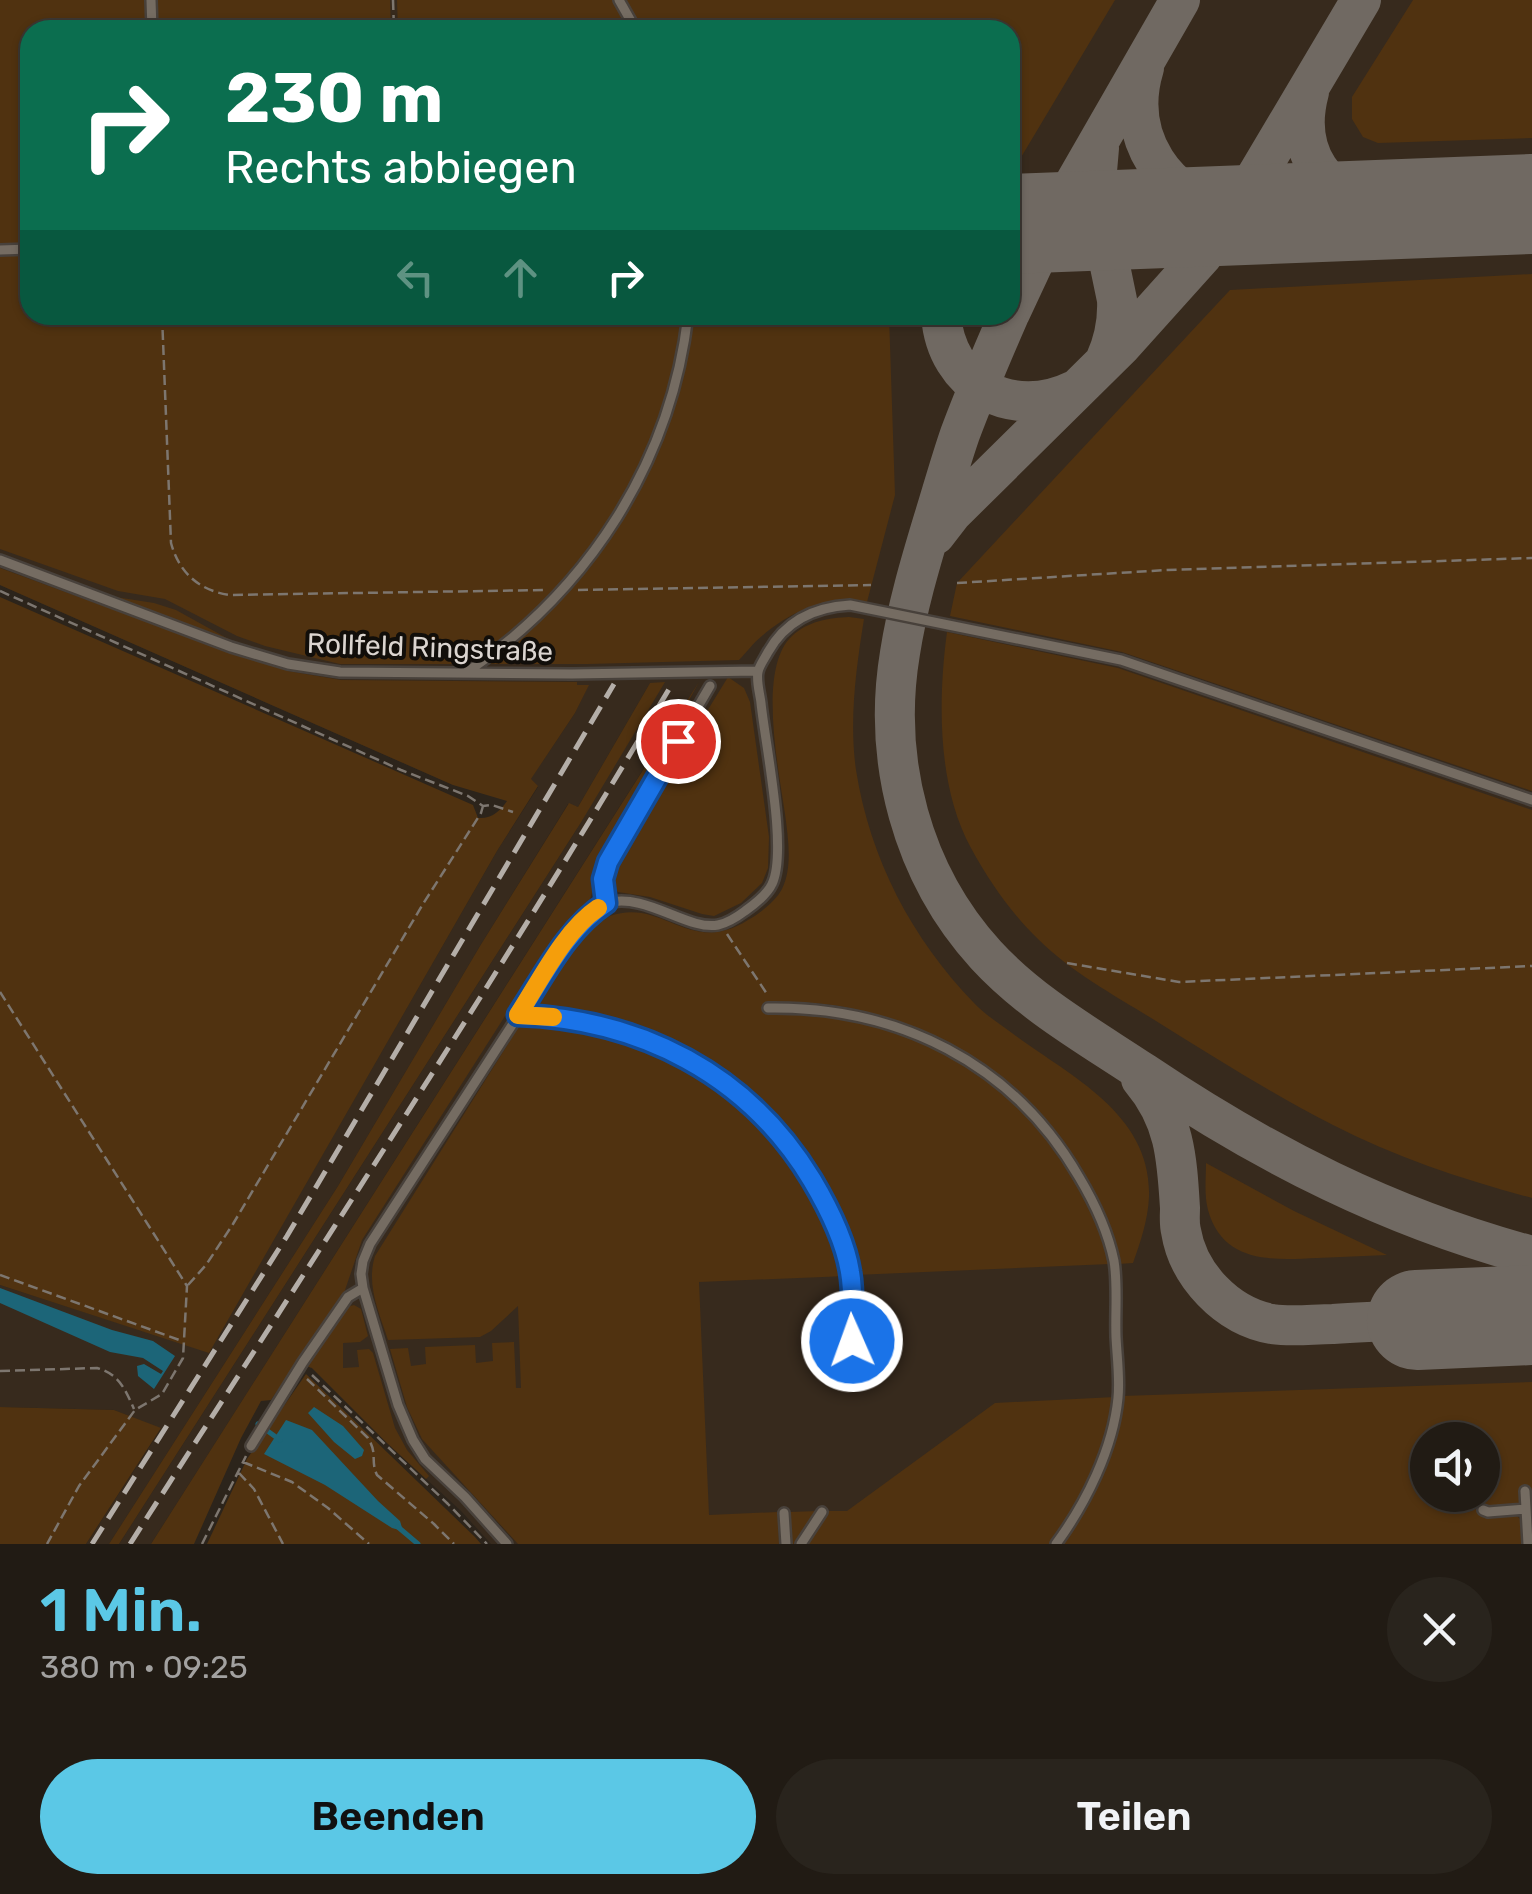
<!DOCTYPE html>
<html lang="de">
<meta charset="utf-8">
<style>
:root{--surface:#211b14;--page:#29241d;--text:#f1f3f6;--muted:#a2a1a0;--line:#3e3934;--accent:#5bc8e6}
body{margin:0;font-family:Rubik,sans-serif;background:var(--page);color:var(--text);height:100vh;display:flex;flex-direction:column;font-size:38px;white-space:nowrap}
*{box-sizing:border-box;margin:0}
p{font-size:32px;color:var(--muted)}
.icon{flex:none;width:55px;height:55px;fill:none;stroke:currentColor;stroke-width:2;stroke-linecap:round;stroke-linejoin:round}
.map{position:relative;height:1544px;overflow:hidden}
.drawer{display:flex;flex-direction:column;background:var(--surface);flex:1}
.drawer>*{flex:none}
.top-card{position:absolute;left:20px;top:20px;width:1000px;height:305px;border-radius:30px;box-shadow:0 2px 8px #0004,0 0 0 2px var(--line);background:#0b6e4f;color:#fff;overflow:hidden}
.tools{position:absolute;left:1410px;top:1422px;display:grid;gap:20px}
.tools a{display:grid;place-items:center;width:90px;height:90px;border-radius:50%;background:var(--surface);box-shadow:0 2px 8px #0004,0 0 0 2px var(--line);font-size:50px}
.pin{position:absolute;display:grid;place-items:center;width:85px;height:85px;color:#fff;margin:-42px;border:5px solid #fff;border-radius:50%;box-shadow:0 2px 10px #0007}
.me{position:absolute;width:110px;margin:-55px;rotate:358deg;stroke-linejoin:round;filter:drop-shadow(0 0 8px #0008)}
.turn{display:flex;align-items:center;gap:35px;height:210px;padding:0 40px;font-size:45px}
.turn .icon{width:130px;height:130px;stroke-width:2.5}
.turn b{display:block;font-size:70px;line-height:85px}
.lanes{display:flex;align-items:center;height:95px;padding:0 40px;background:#0003;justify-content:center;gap:50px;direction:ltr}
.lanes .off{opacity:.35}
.round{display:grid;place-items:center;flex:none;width:105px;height:105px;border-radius:52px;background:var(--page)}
.headline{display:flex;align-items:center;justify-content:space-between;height:170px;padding:0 40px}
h1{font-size:60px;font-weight:600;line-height:75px;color:var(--accent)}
.cta{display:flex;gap:20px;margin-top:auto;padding:20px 40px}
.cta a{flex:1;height:115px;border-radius:60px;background:var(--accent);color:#111;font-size:40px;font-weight:600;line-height:115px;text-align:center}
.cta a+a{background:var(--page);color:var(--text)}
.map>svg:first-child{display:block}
.built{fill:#372a1d;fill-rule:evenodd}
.green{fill:#503210;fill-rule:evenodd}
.water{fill:#1c6578}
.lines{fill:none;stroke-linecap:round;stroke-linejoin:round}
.stream{stroke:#1c6578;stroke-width:5}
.taxiway{stroke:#706962;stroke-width:40}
.runway{stroke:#706962;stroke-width:100}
.lane-casing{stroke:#48413b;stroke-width:14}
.path{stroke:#7d766f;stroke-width:2.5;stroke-dasharray:10 5;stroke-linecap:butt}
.lane{stroke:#756c62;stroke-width:9}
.rail{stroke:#b4aea8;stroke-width:5;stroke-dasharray:20 10;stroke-linecap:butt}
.route-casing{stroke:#114b97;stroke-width:25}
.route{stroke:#1a73e8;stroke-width:18}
.slow{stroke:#f59e0b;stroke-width:18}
.labels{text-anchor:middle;stroke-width:8;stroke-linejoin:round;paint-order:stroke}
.street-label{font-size:28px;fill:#dbd5d0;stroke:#110e0a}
</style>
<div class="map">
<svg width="1532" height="1544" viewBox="0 0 1532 1544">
<rect width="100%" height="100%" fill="#2c241b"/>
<path class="built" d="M0 0H1532V1544H491L461 1511 387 1443 312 1368 306 1366 290 1348 602 858 686 702 151 1544H119L580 824 650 683 578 807 568 804 480 946 338 1186 109 1544H86L161 1429 114 1410 0 1407V1285L209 1352 497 851 538 787 530 780 575 713 588 686H576L453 785 0 585ZM30 30H1010V315H30ZM1428 1440H1482V1495H1428Z"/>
<path class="green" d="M0 0H390L391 30H30V245L0 246Z
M397 0H1115L1020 159 1010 160V30H398Z
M1413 0H1532V138L1378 143 1363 137 1352 119V97Z
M30 253V315H889L895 495 867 602C826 596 793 610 762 636 753 643 747 652 739 660L588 664H340L265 646 237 636 165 599 118 591 0 549V254Z
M1532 274V791L1122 652 950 616 957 583 1230 290Z
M0 568 232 653 288 671 341 680 577 682V685H589L575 713 531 779 538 786 497 851 209 1353 0 1285V597L473 805 478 818C492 819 500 811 507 801L453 785 0 585Z
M109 596 154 603 176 610 232 641Z
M849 617 864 619C856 668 849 721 856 770 870 859 912 939 974 1003 986 1016 1002 1025 1016 1036 1072 1077 1152 1115 1149 1197 1148 1220 1140 1243 1133 1263L1118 1264C1104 1214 1082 1168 1050 1127 987 1046 865 992 764 1004L765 1010C792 1012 832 1011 857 1018 983 1051 1078 1136 1110 1264L855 1275C851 1260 847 1245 842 1231 804 1122 692 1037 581 1017 563 1014 545 1014 527 1013 548 982 573 928 610 916 663 897 689 957 748 920 760 913 775 902 782 889 793 867 788 837 785 814 779 771 757 668 792 636 808 621 829 618 849 617Z
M947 632 1118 668 1532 810V1198C1464 1180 1395 1157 1333 1125 1272 1094 1214 1057 1156 1021 1116 996 1072 973 1038 939 1011 913 989 881 971 848 937 786 938 700 947 632Z
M728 677 744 688 750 702 769 837 768 868 762 883 741 903 714 916 702 914 650 897 618 892 611 886 610 876 652 801Z
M665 682 580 824 119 1544H109L338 1186 480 946 569 803 578 807 650 683Z
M699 682 602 858 589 903 558 933 362 1240 343 1296 271 1400 261 1401 241 1438 194 1544H151Z
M523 1020 549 1021 607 1030 678 1057 755 1111 816 1188 835 1231 847 1276 699 1282 709 1515 778 1512 779 1544H518L422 1439 407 1407 390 1349 408 1348 411 1366 426 1364 425 1347 475 1345 476 1363 493 1361 492 1343 514 1342 516 1388H521L518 1306 491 1331 480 1337 388 1340C379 1312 366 1285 375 1256Z
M1206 1163 1294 1211 1387 1255C1364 1256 1341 1257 1317 1258 1273 1260 1223 1264 1208 1210 1204 1195 1206 1178 1206 1163Z
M354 1305 361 1309 368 1336 360 1342 343 1343V1368L359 1367 357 1350 369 1349 373 1353 395 1428 407 1450 429 1476 426 1479 387 1443 312 1368 306 1366 342 1312 347 1307Z
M306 1374 475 1537 481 1544H207L247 1459Z
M1532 1382V1511L1528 1489 1516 1507 1488 1509 1485 1506H1480L1482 1516 1516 1515 1523 1522 1524 1544H1060L1079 1516 1122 1396ZM1428 1440H1482V1495H1428Z
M1115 1397 1103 1451 1087 1489 1053 1544H805L826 1511H847L995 1403Z
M0 1407 114 1410 161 1428 86 1544H0Z
M818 1511 798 1544H791L790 1512Z"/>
<path class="water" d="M0 1288 112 1330 153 1341 175 1356 154 1389 138 1376 137 1366 144 1364 161 1374 163 1371 143 1358 110 1352 0 1303Z
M314 1407 343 1426 364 1450 362 1456 355 1459 334 1442 308 1413Z
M286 1420 312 1430 378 1501 400 1521 403 1531 392 1528 325 1485 264 1454Z"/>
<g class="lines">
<path class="stream" d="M258 1424 280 1440
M398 1527 418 1544"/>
<path class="taxiway" d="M1144 68C1123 137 1165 199 1234 214
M1309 92C1293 152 1324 197 1384 209
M1099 148 1095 194 1117 300C1118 322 1114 341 1105 361
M1010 313 1053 221 1180 0
M941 315C946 386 1012 421 1075 390
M1009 315C992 354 975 394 960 434 950 463 942 492 933 521 920 564 907 608 900 653 882 761 912 874 986 955 1031 1004 1090 1037 1144 1073 1266 1155 1390 1218 1532 1256
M935 535 952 513 1122 345 1202 256 1234 214 1361 0
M1141 1079C1175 1119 1177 1158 1180 1208 1180 1215 1179 1223 1181 1231 1188 1275 1227 1316 1272 1324 1292 1327 1313 1324 1333 1324 1361 1322 1389 1321 1417 1320"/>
<path class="runway" d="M1010 224 1532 204
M1417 1320 1532 1315"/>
<g class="lane-casing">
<path id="lane" d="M151 0 152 30
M619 0 636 30
M0 250 30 249
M0 560 231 647 288 664 340 672 572 674 757 671
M467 672C589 589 671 462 688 315
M606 903 603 879 607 862 710 686
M768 1008C898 1006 1013 1063 1079 1177 1094 1202 1108 1232 1114 1261 1118 1285 1115 1313 1116 1337 1117 1357 1120 1379 1118 1398 1113 1449 1086 1503 1056 1544
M518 1015C645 1020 750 1077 816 1187 831 1212 846 1243 850 1272 854 1294 852 1318 852 1341
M251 1446 303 1362 348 1297 363 1288
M1525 1491 1528 1544
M1483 1510 1488 1512 1526 1509
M784 1513 786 1544
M507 1544 465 1497 425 1459 413 1440 398 1405 363 1288 361 1274 363 1261 370 1244 564 945C576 930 588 909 607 903 645 892 688 931 718 925 728 923 737 917 745 911 755 904 767 895 772 884 788 851 765 743 761 703 760 694 756 681 758 672 759 666 765 658 768 652 786 620 815 607 850 605L1121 660 1532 800
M801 1544 822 1512"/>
</g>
<path class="path" d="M393 0 394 30
M162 315 171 543C179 572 198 590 229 595L545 590
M957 583 1166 570 1532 558
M578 590 871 585
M0 591 401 770 468 796 483 806 492 805 513 812
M727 934 767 994
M1067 963 1179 982 1532 966
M0 992 187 1286 183 1358 162 1394 135 1410 79 1486 47 1544
M0 1275 182 1341
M188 1285 206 1265 233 1224 423 904 481 813 483 806
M0 1371 97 1368C119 1374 125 1389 134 1409
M312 1375 448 1504 487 1544
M307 1379 368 1438C378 1454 370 1460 377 1475L434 1524 454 1544
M243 1462 292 1482 328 1508 369 1544
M239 1473 254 1489 283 1544
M202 1544 246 1456"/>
<use href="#lane" class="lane"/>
<path class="rail" d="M92 1544 287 1236 614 684
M130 1544C313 1259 499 976 672 684"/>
</g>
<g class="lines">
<g class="route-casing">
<path id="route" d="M678 741 608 862 603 879 606 903C566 929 544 976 518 1015 640 1019 748 1074 812 1180 828 1207 845 1240 850 1272 854 1294 852 1318 852 1341"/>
</g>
<use href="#route" class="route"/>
<path class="slow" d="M553 1017 518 1015C540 981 565 930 598 908"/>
</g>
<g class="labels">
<g class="street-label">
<text transform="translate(430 647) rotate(2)" y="10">Rollfeld Ringstraße</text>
</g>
</g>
</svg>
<div class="tools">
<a><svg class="icon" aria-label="sound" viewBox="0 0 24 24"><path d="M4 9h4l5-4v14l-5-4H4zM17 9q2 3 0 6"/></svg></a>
</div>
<div class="pin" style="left:678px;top:741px;background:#d93025"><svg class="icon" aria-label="arrive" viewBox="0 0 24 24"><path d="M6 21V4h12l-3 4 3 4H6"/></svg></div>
<svg class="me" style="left:852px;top:1341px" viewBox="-20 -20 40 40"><circle r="17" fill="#1a73e8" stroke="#fff" stroke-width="3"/><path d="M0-11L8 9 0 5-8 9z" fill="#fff"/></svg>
<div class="top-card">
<div class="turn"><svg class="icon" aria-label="right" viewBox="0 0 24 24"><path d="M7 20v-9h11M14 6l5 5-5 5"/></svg><div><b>230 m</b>Rechts abbiegen</div></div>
<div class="lanes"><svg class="icon off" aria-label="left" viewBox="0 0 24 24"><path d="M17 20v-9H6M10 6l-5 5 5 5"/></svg><svg class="icon off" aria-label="ahead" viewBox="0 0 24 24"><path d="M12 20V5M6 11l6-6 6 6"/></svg><svg class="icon" aria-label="right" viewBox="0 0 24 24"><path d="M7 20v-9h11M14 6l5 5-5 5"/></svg></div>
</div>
</div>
<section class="drawer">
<div class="headline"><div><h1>1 Min.</h1><p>380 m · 09:25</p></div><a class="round"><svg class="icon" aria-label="close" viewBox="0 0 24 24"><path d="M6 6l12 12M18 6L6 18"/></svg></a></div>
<div class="cta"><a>Beenden</a><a>Teilen</a></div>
</section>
